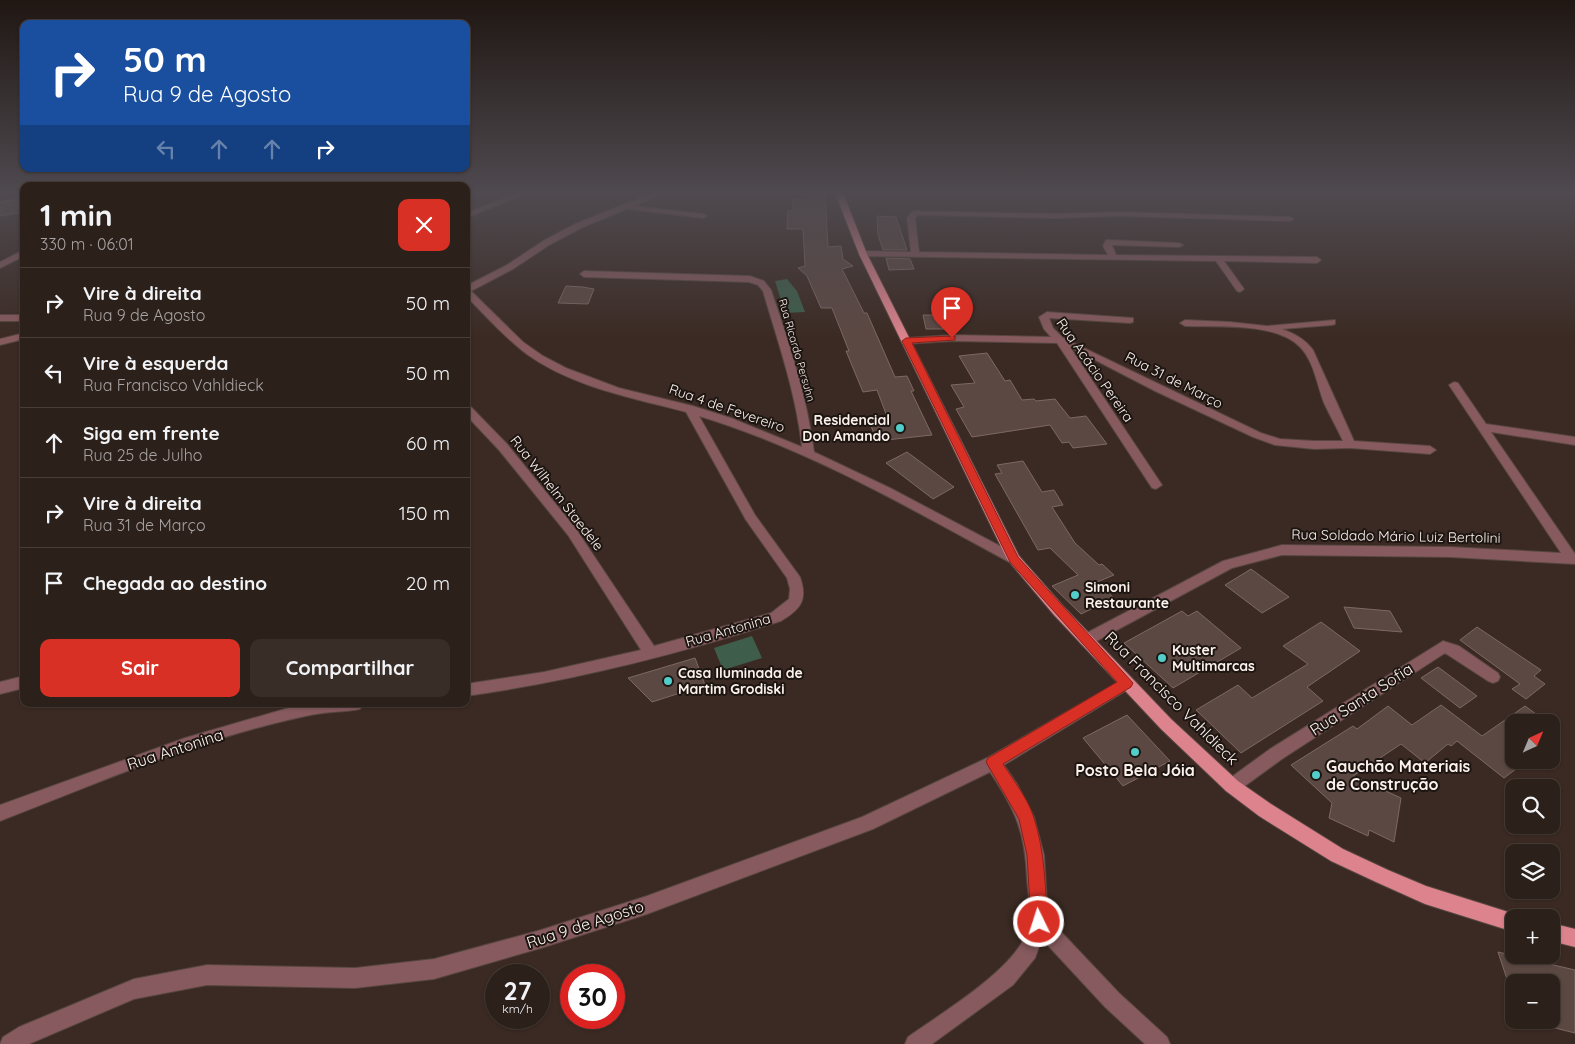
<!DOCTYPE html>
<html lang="pt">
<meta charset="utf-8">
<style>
:root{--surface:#2c201a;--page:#382d27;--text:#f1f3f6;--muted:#a6a3a2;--line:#483e39;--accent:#d93025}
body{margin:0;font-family:Quicksand,sans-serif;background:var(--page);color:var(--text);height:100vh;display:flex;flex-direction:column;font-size:19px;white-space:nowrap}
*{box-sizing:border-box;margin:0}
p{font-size:16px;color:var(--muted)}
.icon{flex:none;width:28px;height:28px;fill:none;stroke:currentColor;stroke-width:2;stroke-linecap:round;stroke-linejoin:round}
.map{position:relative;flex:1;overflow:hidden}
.drawer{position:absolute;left:20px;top:182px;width:450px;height:525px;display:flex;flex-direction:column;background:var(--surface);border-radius:10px;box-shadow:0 1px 4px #0004,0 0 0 1px var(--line)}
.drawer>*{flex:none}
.top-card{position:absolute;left:20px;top:20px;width:450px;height:152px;border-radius:10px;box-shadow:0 1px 4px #0004,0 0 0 1px var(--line);background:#1a4fa0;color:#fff;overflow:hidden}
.needle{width:32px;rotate:44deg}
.controls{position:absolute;left:1505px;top:714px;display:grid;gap:10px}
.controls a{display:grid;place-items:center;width:55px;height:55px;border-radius:10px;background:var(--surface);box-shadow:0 1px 4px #0004,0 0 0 1px var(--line);font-size:25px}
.speed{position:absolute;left:485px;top:964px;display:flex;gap:10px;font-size:25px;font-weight:700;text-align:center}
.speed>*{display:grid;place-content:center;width:65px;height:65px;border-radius:50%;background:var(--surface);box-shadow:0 1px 4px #0004,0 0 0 1px var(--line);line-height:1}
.speed small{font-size:12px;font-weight:400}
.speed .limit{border:8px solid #d22;background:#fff;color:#111}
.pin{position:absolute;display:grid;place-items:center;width:42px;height:42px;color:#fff;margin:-51px -21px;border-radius:50% 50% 50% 0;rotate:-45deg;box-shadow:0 0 5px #0007}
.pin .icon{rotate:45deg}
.me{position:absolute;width:55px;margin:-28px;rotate:356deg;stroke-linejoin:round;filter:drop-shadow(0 0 4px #0008)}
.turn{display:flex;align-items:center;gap:18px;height:105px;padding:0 20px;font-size:22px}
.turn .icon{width:65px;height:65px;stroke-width:2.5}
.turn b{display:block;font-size:35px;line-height:42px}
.lanes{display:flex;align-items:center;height:48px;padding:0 20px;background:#0003;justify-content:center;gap:25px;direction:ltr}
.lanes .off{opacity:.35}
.round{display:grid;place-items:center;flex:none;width:52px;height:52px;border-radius:10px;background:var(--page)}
.head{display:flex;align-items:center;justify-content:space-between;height:85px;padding:0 20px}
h1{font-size:30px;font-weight:800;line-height:38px}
.action{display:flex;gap:10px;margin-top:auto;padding:10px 20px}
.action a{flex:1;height:58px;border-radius:10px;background:var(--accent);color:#fff;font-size:20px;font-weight:800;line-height:58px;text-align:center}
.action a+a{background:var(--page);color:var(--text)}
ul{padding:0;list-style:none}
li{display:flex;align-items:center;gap:15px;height:70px;padding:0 20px;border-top:1px solid var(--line)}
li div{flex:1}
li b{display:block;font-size:19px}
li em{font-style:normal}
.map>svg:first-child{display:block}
.green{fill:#3e5e4b}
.building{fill:#5c4843;stroke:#7d6862}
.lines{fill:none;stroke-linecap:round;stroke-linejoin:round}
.minor-casing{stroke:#56463f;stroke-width:2}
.major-casing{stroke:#56463f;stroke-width:2}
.minor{fill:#865a5e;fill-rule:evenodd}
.major{fill:#dc838d;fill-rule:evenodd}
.route{fill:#d93025;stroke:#8d1f18}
.poi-dot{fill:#53cdca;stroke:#1c1511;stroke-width:2}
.labels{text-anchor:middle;stroke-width:4;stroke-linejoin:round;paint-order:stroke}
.far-street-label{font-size:11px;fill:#fdf1ec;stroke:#1c1511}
.street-label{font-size:14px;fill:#fdf1ec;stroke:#1c1511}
.poi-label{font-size:14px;font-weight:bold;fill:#fdf1ec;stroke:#1c1511;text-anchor:start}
.near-street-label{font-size:16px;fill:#fdf1ec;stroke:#1c1511}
.near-poi-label{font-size:16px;font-weight:bold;fill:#fdf1ec;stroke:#1c1511;text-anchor:start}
</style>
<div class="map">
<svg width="1575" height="1044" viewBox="0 0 1575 1044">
<rect width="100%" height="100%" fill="#3b2a23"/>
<path class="green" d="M787 279 797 291 805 312 785 313 775 281Z
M752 636 762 658 723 670 714 648Z"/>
<path class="building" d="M808 194H825L828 247 841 246 843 259 853 266 842 269 864 313H867L895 377 907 376 914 391H911L932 435 877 441 869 421 888 419 877 390 863 392 846 351H849L832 308H821L807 276 798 268 805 266 803 229H787L788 211H792L793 199 808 200Z
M24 202V212L0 216V207Z
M877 216 896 217 907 250H883L878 235Z
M886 258 910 259 914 269 889 270Z
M566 286 583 287 594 289 588 304 558 303Z
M923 315H943L946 329H926Z
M987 353 1005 381 1010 380 1022 400 1034 399 1036 401 1055 399 1070 418 1086 416 1107 444 1073 448 1069 442 1062 443 1050 425 972 437 956 409 964 407 951 385 975 383 959 356Z
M907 452 934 472 954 487 933 499 886 463Z
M1023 461 1042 492 1054 490 1063 505 1052 507 1075 543 1099 565 1102 564 1114 575 1097 582 1114 598 1081 614 1052 586 1078 575 1050 548 1038 550 995 474 1002 473 997 465Z
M1251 569 1289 597 1262 613 1225 585Z
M1344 607 1390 611 1402 632 1354 628Z
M1182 611 1188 616 1197 611 1241 648 1173 688 1124 643Z
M1321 622 1360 651 1307 687 1323 701 1241 753 1196 710 1238 685 1252 698 1308 664 1283 646Z
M1477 627 1541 670 1534 676 1545 684 1526 699 1512 689 1520 684 1460 640Z
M695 658 705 685 652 702 628 678Z
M1438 667 1477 696 1460 708 1421 678Z
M1441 705 1482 736 1525 706 1547 722H1514V760H1528L1504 778 1457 741 1451 746 1448 744 1425 763 1401 744 1353 776 1401 798 1394 842 1369 830 1368 836 1329 818 1332 803 1291 765 1353 726 1357 729 1388 706 1412 725Z
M1127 715 1170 761 1123 786 1083 738Z
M1498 952 1575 970V1033L1551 1027V982H1508Z"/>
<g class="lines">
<g class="minor-casing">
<path id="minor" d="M517 193H528L466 218V213Z
M652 193H663L635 206 703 214 707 216 703 218 627 209 581 228 549 245 513 269 471 291 523 342 543 356 566 368 619 388 693 406 731 418 802 447C796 393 778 342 763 291L758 285 749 282 584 277 580 274 584 271 750 276 764 281 771 290C789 343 807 396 814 452L890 488 1019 556 1021 559 1019 562H1009C909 508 808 449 699 416L755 515 800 577C808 600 801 609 781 621 678 654 573 681 466 696V684L544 672 641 650 568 535 499 450 466 415V405L470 406 507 444 576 529 654 646 771 613 789 599 790 589 787 578 746 520 686 412C633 398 573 387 528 355 505 338 486 316 466 296V286L507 265 543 241 575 224Z
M24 196V200L0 205V201Z
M913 211 1056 214 1119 212 1290 217 1294 219 1290 221 1119 216 1056 218 918 215 915 218 919 252 1108 255 1103 246 1106 240H1109L1179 243 1183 245 1179 247 1112 245 1116 255 1317 257 1321 260 1317 263 1224 261 1244 289 1240 292 1237 291 1216 261 860 256 859 254 863 251 911 252 907 218Z
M24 250V256L0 268V262Z
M1047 312 1133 318V322L1130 323 1049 318 1053 328 1063 338 1261 433 1280 439 1314 441H1343C1337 428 1330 416 1324 403 1317 385 1314 361 1300 347 1276 322 1217 327 1185 326L1180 323 1185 320 1230 322 1267 326 1335 320V324L1332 325 1282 329C1295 334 1305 339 1313 350L1354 441 1430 446 1436 450 1430 454 1350 448 1314 449 1275 445 1253 437 1155 391 1070 347 1162 485 1156 489 1152 488 1057 343 952 341 906 344 901 341 906 338 952 335 1051 337 1044 329 1039 317Z
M0 315H24V321H0Z
M24 333V339L0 345V339Z
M1454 382 1458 383 1486 424 1575 437V445L1491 432 1575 554V564L1450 557 1282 555 1232 568 1091 644 1086 646 1081 644 1079 640 1081 636 1223 561 1282 545 1450 547 1561 553 1449 385Z
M1443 641 1459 646 1498 673 1500 677 1498 681 1493 683 1488 681 1445 653 1282 759 1238 791 1232 794 1226 791 1224 786 1226 781 1270 749Z
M24 676V688L0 694V682Z
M1127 677 1132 679 1134 683 1132 687 1004 765 1017 784 1034 817 1044 855 1048 918 1119 993 1167 1037 1170 1044H1145L1105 1007 1042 939 1035 958 1013 985 932 1044H905L908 1037C941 1013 1026 964 1030 921 1031 907 1028 892 1027 879 1025 832 1016 811 990 772L873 829 647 914 541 948 434 979 355 988 207 985 134 999 29 1044H0L3 1037 19 1027 134 979 207 965 355 968 434 959 541 930 647 896 862 817 987 758Z
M302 704H363L360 709 355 710C339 712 322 712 306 716 201 738 100 782 0 821V805L185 738Z"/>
</g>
<g class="major-casing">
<path id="major" d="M835 193H843L867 254 1019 556 1064 607 1171 719 1238 781 1271 804 1343 849 1388 870 1426 886 1521 916 1514 918V932L1425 904 1376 882 1331 861 1259 816 1226 791 1161 729 1054 615 1007 559 859 254Z
M1551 923 1575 929V947L1551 941Z"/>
</g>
<use href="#minor" class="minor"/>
<use href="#major" class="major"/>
</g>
<linearGradient id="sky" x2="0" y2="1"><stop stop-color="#201713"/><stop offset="0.57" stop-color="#4f4a50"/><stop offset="1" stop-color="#4f4a50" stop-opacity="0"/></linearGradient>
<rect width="1575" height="339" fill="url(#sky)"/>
<path class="route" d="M952 336H955V340L912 343 1018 557 1133 683 1131 687 1003 764C1014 781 1028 799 1034 818 1045 852 1045 887 1048 922L1045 928 1039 930 1033 928 1031 922 1027 855 1019 819 986 762 988 758 1117 682 1010 562 902 341 906 338Z"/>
<g class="poi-dot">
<circle cx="900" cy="428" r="5"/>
<circle cx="1075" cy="595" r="5"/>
<circle cx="1162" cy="658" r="5"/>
<circle cx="668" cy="681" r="5"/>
<circle cx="1135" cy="752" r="5"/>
<circle cx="1316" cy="775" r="5"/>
</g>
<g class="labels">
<g class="far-street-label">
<text transform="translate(797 350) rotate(74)" y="4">Rua Ricardo Persuhn</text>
</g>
<g class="street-label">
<text transform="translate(1095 370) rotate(55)" y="5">Rua Acácio Pereira</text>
<text transform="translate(1174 380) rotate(27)" y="5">Rua 31 de Março</text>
<text transform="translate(727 408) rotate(19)" y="5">Rua 4 de Fevereiro</text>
<text transform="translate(557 493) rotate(52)" y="5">Rua Wilhelm Staedele</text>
<text transform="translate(1396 536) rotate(1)" y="5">Rua Soldado Mário Luiz Bertolini</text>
<text transform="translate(728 630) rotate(-16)" y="5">Rua Antonina</text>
</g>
<g class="poi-label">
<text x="890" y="425" text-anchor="end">Residencial<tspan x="890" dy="16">Don Amando</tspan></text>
<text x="1085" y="592">Simoni<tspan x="1085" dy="16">Restaurante</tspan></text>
<text x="1172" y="655">Kuster<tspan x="1172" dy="16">Multimarcas</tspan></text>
<text x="678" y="678">Casa Iluminada de<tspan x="678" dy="16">Martim Grodiski</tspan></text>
</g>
<g class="near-street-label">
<text transform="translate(1172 698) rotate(45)" y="6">Rua Francisco Vahldieck</text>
<text transform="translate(1361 699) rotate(-33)" y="6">Rua Santa Sofia</text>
<text transform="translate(175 749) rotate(-18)" y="6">Rua Antonina</text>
<text transform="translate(585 924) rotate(-18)" y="6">Rua 9 de Agosto</text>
</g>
<g class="near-poi-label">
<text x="1326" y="772">Gauchão Materiais<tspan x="1326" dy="18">de Construção</tspan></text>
<text x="1135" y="776" text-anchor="middle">Posto Bela Jóia</text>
</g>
</g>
</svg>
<div class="controls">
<a><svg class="needle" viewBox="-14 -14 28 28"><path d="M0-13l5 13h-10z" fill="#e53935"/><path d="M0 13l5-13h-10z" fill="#a6a3a2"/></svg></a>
<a><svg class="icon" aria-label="search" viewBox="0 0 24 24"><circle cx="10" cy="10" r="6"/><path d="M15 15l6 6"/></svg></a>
<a><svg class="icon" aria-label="layers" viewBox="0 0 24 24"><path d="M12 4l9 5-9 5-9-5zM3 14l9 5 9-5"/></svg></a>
<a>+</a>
<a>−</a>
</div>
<div class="speed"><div>27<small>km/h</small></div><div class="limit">30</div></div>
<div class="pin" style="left:952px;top:338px;background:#d93025"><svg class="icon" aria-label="arrive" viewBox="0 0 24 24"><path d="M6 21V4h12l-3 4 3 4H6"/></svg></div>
<svg class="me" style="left:1039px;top:922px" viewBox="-20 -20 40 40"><circle r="17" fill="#d93025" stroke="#fff" stroke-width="3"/><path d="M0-11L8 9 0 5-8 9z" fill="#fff"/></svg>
<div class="top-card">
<div class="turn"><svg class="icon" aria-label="right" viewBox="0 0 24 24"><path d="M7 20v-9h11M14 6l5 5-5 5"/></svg><div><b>50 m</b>Rua 9 de Agosto</div></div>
<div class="lanes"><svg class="icon off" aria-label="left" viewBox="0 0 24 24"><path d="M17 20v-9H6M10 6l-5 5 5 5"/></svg><svg class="icon off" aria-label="ahead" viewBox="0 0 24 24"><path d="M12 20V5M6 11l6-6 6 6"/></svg><svg class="icon off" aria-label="ahead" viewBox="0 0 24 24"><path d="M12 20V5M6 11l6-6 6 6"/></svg><svg class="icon" aria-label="right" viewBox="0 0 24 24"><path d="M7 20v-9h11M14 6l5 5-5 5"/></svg></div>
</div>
<section class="drawer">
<div class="head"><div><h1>1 min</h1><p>330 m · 06:01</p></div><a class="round" style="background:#d93025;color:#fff"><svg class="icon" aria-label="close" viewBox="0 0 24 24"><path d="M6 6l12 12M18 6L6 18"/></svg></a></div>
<ul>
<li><svg class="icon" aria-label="right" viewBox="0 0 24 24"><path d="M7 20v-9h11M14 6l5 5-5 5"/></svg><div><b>Vire à direita</b><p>Rua 9 de Agosto</p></div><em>50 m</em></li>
<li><svg class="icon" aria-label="left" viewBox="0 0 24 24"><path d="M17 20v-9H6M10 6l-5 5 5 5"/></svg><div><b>Vire à esquerda</b><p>Rua Francisco Vahldieck</p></div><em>50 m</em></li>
<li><svg class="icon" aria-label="ahead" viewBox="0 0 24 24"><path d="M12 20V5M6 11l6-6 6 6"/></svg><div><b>Siga em frente</b><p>Rua 25 de Julho</p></div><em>60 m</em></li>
<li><svg class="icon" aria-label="right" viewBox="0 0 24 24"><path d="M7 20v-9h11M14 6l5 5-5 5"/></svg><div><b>Vire à direita</b><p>Rua 31 de Março</p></div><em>150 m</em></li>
<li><svg class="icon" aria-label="arrive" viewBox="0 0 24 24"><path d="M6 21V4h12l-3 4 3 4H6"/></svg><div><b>Chegada ao destino</b></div><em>20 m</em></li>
</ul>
<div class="action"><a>Sair</a><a>Compartilhar</a></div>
</section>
</div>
